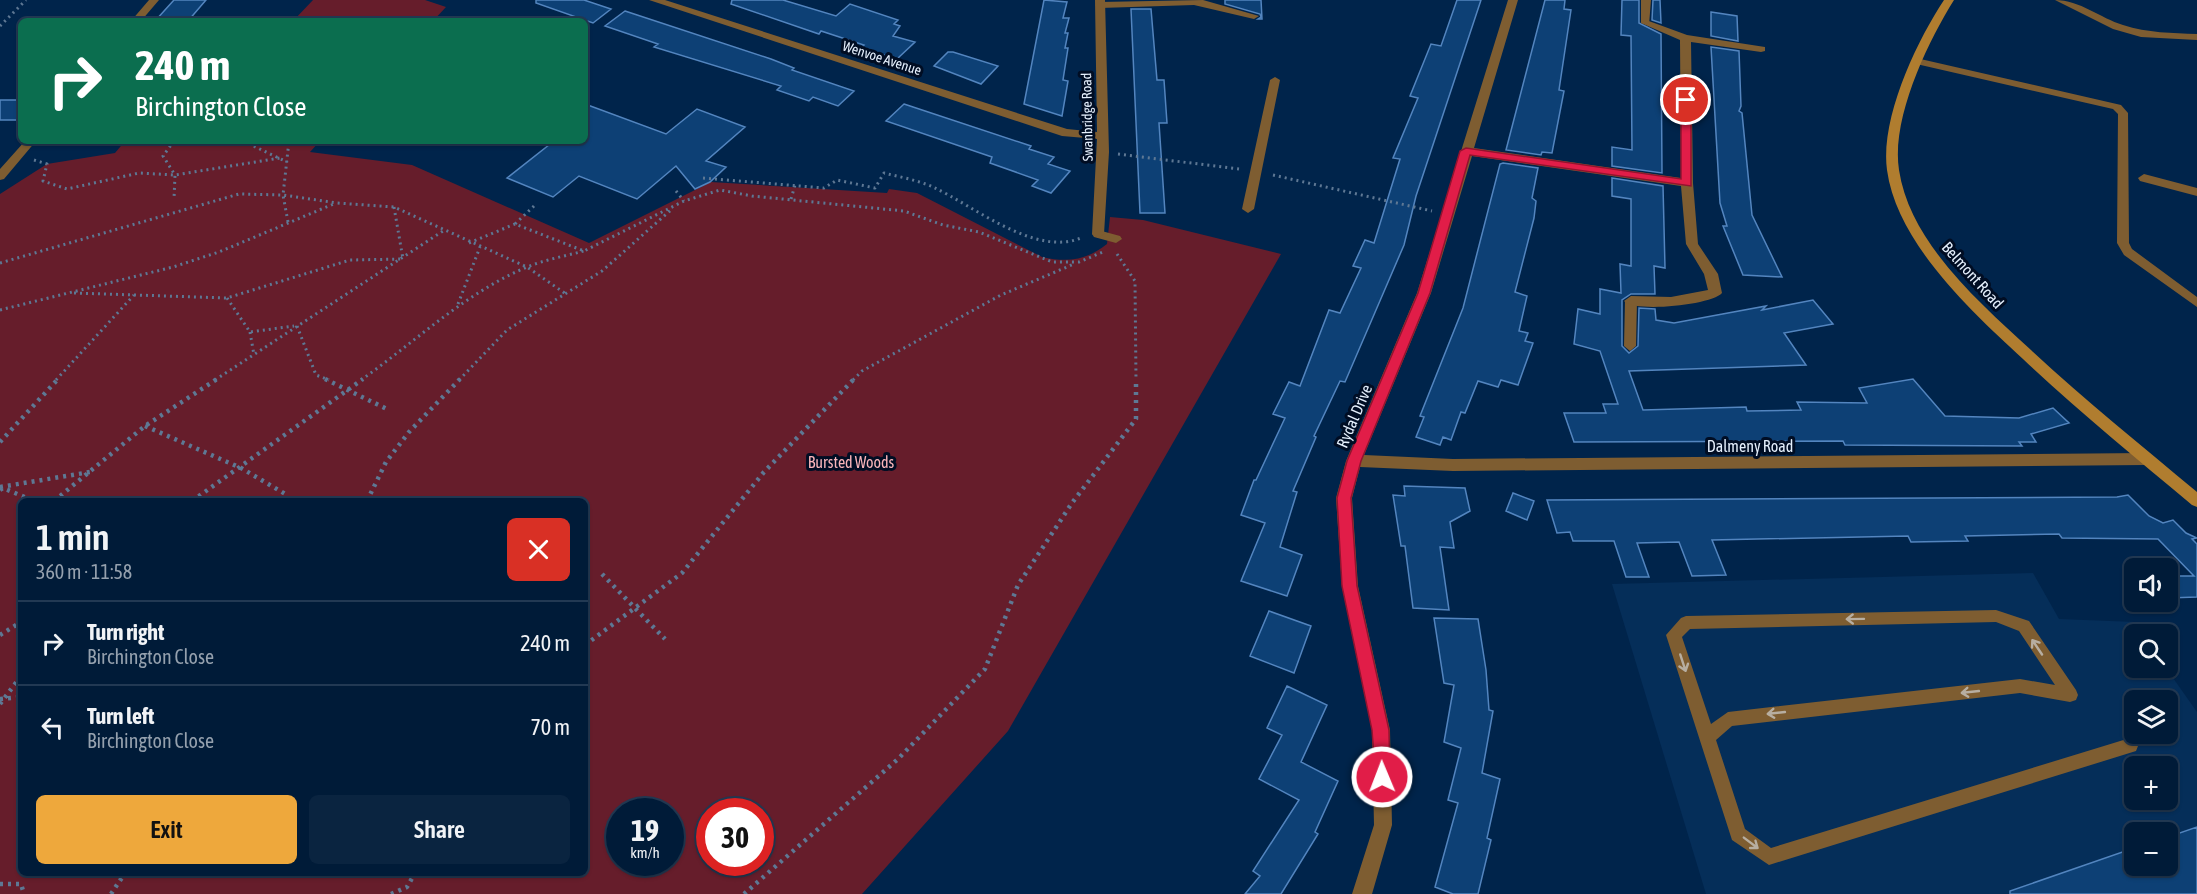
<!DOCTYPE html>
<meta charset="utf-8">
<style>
:root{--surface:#001b38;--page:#0a2440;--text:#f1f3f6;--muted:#95a1ae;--line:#223953;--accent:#eea83c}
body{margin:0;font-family:"Asap Condensed",sans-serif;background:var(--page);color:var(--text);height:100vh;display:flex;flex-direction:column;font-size:22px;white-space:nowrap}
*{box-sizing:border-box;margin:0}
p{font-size:20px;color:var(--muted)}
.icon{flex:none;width:33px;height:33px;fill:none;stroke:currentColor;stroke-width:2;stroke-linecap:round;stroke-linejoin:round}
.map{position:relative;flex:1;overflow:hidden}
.drawer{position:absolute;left:18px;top:498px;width:570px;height:378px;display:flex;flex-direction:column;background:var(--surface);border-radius:9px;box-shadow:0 2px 4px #0004,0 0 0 2px var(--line)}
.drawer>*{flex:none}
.top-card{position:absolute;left:18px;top:18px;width:570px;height:126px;border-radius:9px;box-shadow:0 2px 4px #0004,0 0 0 2px var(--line);background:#0b6e4f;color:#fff;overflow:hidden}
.tools{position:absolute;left:2124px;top:558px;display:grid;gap:12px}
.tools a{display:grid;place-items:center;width:54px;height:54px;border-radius:9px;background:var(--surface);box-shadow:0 2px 4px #0004,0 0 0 2px var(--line);font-size:30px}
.speed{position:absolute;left:606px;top:798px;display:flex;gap:12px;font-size:30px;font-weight:700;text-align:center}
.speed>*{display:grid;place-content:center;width:78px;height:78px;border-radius:50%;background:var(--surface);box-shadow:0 2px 4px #0004,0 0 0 2px var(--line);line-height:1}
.speed small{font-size:15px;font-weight:400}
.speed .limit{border:9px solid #d22;background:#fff;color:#111}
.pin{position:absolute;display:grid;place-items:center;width:51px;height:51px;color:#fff;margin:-26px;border:3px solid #fff;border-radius:50%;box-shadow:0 2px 6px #0007}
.me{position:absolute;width:66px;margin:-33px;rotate:359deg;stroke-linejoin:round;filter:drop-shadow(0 0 4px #0008)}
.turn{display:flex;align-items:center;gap:21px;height:126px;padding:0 18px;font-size:27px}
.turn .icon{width:78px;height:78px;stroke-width:2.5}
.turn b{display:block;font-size:42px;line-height:51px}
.round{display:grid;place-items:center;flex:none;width:63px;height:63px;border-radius:9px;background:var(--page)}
.summary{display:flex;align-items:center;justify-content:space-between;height:102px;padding:0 18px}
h1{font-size:36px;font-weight:600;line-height:45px}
.button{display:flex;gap:12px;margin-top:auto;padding:12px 18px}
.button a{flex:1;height:69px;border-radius:9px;background:var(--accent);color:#111;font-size:24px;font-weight:600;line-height:69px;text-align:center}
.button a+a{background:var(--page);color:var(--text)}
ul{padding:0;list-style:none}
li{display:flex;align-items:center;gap:18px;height:84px;padding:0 18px;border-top:2px solid var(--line)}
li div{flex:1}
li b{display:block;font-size:22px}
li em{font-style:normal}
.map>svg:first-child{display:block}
.built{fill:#052e59;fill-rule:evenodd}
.green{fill:#661d2b;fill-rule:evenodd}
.building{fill:#0d4075;stroke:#5385bf;stroke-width:1.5}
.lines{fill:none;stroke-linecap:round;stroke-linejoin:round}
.path-far1{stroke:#5e7894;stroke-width:3;stroke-dasharray:2 4;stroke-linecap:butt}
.path{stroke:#5e7894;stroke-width:4.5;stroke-dasharray:3 5;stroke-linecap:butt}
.lane{fill:#7e5d31;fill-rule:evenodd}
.street{fill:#7e5d31;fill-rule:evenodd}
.secondary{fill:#b07d2f;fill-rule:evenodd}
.oneway{stroke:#b7aea1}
.route{fill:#e11d48;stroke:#92132f;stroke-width:1.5}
.labels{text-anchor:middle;stroke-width:6;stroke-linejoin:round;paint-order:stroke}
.far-street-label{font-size:14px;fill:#e5f0fd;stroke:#000d23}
.street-label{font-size:16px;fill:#e5f0fd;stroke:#000d23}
.park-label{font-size:16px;fill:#fab5ba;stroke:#000d23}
</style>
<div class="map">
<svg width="2197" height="894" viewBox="0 0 2197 894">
<rect width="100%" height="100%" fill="#00244b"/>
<path class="built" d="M2033 573 2059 619 2135 622 2143 634H2134V668H2166L2197 712V894H1706L1612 584ZM2134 700H2168V734H2134ZM2134 766H2168V800H2134ZM2134 832H2168V866H2134Z"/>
<path class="green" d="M313 0H425L446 7 433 21H293Z
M125 141H320L310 152 412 165 589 243 711 182 887 193 889 189 917 193 1042 257C1068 263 1087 260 1107 244L1110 217 1143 220 1281 254 1008 731 862 894H0V194L47 164 115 153ZM21 501H585V873H21ZM620 812H670V862H620ZM710 812H760V862H710Z"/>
<path class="building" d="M174 0H206L188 21H155Z
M536 0H584L611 9 593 23 536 3Z
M732 0H783L836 16 850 4 898 20 894 24 900 26 893 36 915 42 897 59 861 48 864 45 821 31 819 34 731 4Z
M1044 0 1067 2 1063 18H1069L1065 33H1068L1065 48H1068L1063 80 1068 81 1062 116 1024 104Z
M1225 0H1261L1262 19H1258L1261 17 1260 14 1225 4Z
M1457 0H1481L1416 196 1404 245 1345 382 1340 381 1314 436 1316 437 1293 491 1297 492 1280 547 1302 555 1287 596 1241 581 1265 523 1241 515 1254 480H1256L1285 418 1273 414 1289 382 1300 386 1329 310 1340 313 1361 268 1353 266 1365 240 1374 243 1400 159 1393 158 1418 98 1410 96 1431 44 1441 46Z
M1545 0H1565L1564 9 1571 10 1559 90 1564 91 1552 153 1542 152 1541 155 1506 150Z
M1622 0H1639V23L1661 34 1662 173 1612 166V147L1632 150 1631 36 1621 35Z
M1653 0H1660L1661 23 1652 20Z
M1131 9H1151L1157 80H1164L1167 123H1159L1165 213H1140Z
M625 11 771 59 794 68 792 70 854 91 838 106 813 97 809 101 777 90 781 86 654 47 658 44 605 26Z
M1711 12 1737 16 1738 41 1711 36Z
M1711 47 1739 51 1741 106 1739 111 1742 113 1752 215 1782 277 1743 275 1723 226H1727L1720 203Z
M948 52H953L998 66 981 84 934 66Z
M0 100H21V120H0Z
M585 104 666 134 697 109 745 127 706 161 726 167 710 182 695 189 676 166 637 199 579 176 553 197 507 178 554 141H585Z
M904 104 1031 146 1029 149 1054 157 1048 164 1070 171 1051 193 1032 186 1038 180 990 163 992 157 886 121Z
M1503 163 1538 168 1532 198 1536 201 1534 218 1515 292 1527 296 1519 331 1528 333 1525 341 1533 343 1518 385 1501 380 1498 387 1478 381 1465 413 1461 412 1451 440 1443 437 1440 445 1416 437 1424 417 1420 416 1463 308 1500 164Z
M1612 178 1663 186 1665 268 1654 266 1655 294H1631L1622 300V346L1629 353 1638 346 1639 308 1655 309 1656 320 1674 323 1766 306 1762 310 1813 300 1833 324 1784 333 1806 365 1629 371 1643 410 1746 407 1747 411 1801 410 1797 402 1867 403 1859 388 1913 379 1945 416 2019 418 2053 408 2069 423 2031 434 2036 442H2019L2022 446 1845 445 1843 441 1574 442 1564 413H1606L1603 404H1618L1600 351 1574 344 1578 309 1600 314V289L1621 293 1620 264 1631 266V199L1612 196Z
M1404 486 1465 488 1470 511 1450 522 1454 548 1440 547 1449 610 1413 608 1405 546H1401L1393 495 1405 496Z
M1513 493 1534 501 1527 520 1506 511Z
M2128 495 2149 516 2163 523 2173 520 2186 533 2197 538 2192 539 2197 544V597L2168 598V576H2194L2158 539 2062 538 2059 534 1965 536 1968 541 1911 542 1908 536 1712 540 1726 575 1692 576 1679 542 1637 543 1649 577H1626L1614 541H1573L1570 532 1557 533 1547 500 2117 497Z
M1269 611 1311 626 1294 673 1250 656Z
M1434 618 1478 619 1486 670 1489 710 1493 711 1482 773 1500 779 1487 838 1491 840 1478 894H1453L1435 887 1458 803 1448 800 1461 748 1444 742 1454 685 1444 683Z
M1287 686 1327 705 1301 762 1338 781 1315 832 1318 834 1281 894H1245L1260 876 1253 871 1299 800 1259 779 1282 735 1267 728Z
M2197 827V894H2010V891L2134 848V866H2168V837Z"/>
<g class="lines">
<path class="path-far1" d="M0 26 26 0
M51 141 49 143H55
M174 141 163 156 175 175 174 199
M243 141 287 162
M1118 154 1239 169
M34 160 47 164 43 181 67 189 139 173 175 175 280 158
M1273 175 1432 211
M703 178 824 188 837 180 875 188 884 173C900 177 917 180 933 187 974 206 1035 257 1081 238
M676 191 684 201
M791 199 795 185
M534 206 515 224 584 251 684 201 720 190 752 196 904 211 943 225 979 232 1052 262H1079L1103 252
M394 207 403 259
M288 222 283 195 289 141
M469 243 515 224
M1117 254 1135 281 1136 380
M0 263 239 194 283 195 337 203 394 207 527 267 566 294
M74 293 227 298 350 260 403 259
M227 298 250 332 294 326
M458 304 480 247
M0 310 173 267 219 252 336 203
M297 326 316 375 329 380
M250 332 254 355
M56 380 134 295
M215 380 443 231
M361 380C415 342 465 293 527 267 544 260 565 256 584 251
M459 380 507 330 602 271 672 209
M853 380 862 371 1001 295 1074 264"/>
<path class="path" d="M325 379 387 409
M145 426 241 468 287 495
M0 442 58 379
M0 487 90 472
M0 490 3 488 34 501
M54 501 145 426 217 379
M192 501 363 379
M367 501 386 462 409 432 460 379
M602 574 665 639
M0 635 21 622
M585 645 682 573 764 472 854 379
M0 699 21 697
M0 704 21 676
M0 884H21L24 894
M111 894 125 873
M391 894 407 887 415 873
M744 894 898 759 985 669 1018 585 1072 503 1136 419V379"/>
<path class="lane" d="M149 0H159L141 21H131Z
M1203 0 1259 16 1254 19 1194 5 1100 8 1095 5 1100 2Z
M1641 0H1651L1649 25 1641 23Z
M1916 58 2121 105 2128 113 2129 243 2132 249 2197 297V307L2124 255 2117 243 2118 114 2113 109 1912 63V59Z
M1275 77 1280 80 1254 209 1248 213 1242 209 1270 80Z
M25 141H36L4 179 0 180V169Z
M2144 174 2197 188V196L2140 181 2138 178Z
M1098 230 1120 236 1122 239 1116 243 1094 237 1092 234Z
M1631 297 1637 301 1636 346 1630 351 1624 346 1625 301Z
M1996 610 2029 621 2076 690 2078 695 2076 700 2070 702 2020 693 1732 726 1716 740 1745 829 1771 848 2130 738 2136 741 2138 746 2136 751 1769 865 1732 840 1666 635 1681 618 1686 616ZM1996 622 2019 631 2055 685 2020 679 1728 712 1711 724 1682 637 1690 629Z"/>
<path class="street" d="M649 0H665L1067 129 1097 132 1095 0H1105L1109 152 1104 234 1098 238 1092 234 1097 139 1062 136Z
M1508 0H1518L1474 148 1681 178 1680 40 1641 23 1646 20 1687 35 1765 47V51L1761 52 1691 42 1693 183 1698 244 1718 274 1722 293C1712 305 1634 313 1624 301L1631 296 1671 297 1708 290 1704 274 1686 244 1681 186 1472 156 1431 293 1364 455 1453 459 2146 453 2151 455 2154 459 2151 463 2146 465 1453 471 1360 467 1352 498 1358 586 1390 730 1392 825 1372 894H1352L1374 825 1372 730 1342 586 1336 498 1346 461 1417 293Z
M2055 0C2080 0 2100 18 2123 25 2148 33 2172 33 2197 34V40L2141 37 2113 29Z"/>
<path class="secondary" d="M1944 0H1954C1927 43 1891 119 1899 170 1910 243 1980 303 2031 350 2085 400 2141 445 2197 492V507L2192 505C2135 457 2077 410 2023 359 1971 311 1897 243 1887 170 1880 119 1916 42 1944 0Z"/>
</g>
<defs><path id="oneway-shaft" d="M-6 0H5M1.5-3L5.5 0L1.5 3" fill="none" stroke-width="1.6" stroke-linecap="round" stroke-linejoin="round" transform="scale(1.5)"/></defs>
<g class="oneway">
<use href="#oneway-shaft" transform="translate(1855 619) rotate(179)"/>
<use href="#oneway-shaft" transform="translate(2037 647) rotate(-124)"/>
<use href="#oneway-shaft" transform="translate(1683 663) rotate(72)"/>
<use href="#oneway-shaft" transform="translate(1970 692) rotate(174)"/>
<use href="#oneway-shaft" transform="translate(1776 713) rotate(174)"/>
<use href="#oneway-shaft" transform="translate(1751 843) rotate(37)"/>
</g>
<path class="route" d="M1686 97 1691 100V186L1470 155 1430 293 1361 461 1351 498 1357 586 1389 730 1390 777 1387 783 1382 785 1376 783 1372 730 1342 586 1337 498 1347 461 1418 293 1460 151 1466 148 1681 179V100Z"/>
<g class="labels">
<g class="far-street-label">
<text transform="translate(882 58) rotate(18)" y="5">Wenvoe Avenue</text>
<text transform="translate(1087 117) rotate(-91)" y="5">Swanbridge Road</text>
</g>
<g class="street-label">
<text transform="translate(1973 275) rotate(48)" y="6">Belmont Road</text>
<text transform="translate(1354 416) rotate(-67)" y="6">Rydal Drive</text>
<text x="1750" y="452">Dalmeny Road</text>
</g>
<g class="park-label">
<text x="851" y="468">Bursted Woods</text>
</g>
</g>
</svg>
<div class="tools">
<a><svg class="icon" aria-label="sound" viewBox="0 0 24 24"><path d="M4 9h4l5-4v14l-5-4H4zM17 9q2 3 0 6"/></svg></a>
<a><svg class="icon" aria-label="search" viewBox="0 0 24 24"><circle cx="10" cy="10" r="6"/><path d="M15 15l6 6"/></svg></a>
<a><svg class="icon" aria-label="layers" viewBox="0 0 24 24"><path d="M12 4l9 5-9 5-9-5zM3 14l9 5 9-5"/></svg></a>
<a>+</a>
<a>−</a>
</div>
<div class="speed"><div>19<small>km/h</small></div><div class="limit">30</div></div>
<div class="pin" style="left:1686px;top:100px;background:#d93025"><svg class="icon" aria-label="arrive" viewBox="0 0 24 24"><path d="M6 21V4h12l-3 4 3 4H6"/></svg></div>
<svg class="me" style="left:1382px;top:777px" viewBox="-20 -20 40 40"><circle r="17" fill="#e11d48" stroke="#fff" stroke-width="3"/><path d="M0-11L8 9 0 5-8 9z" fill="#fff"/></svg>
<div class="top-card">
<div class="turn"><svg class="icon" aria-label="right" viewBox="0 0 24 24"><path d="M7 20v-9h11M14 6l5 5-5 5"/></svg><div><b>240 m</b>Birchington Close</div></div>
</div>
<section class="drawer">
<div class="summary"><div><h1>1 min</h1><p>360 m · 11:58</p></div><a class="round" style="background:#d93025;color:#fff"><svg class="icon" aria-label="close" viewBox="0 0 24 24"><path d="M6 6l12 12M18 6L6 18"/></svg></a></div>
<ul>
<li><svg class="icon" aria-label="right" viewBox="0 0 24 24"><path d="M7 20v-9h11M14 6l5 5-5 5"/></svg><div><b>Turn right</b><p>Birchington Close</p></div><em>240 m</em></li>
<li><svg class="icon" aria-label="left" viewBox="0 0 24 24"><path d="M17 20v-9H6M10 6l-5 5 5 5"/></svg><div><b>Turn left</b><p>Birchington Close</p></div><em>70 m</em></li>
</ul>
<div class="button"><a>Exit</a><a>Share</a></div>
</section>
</div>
